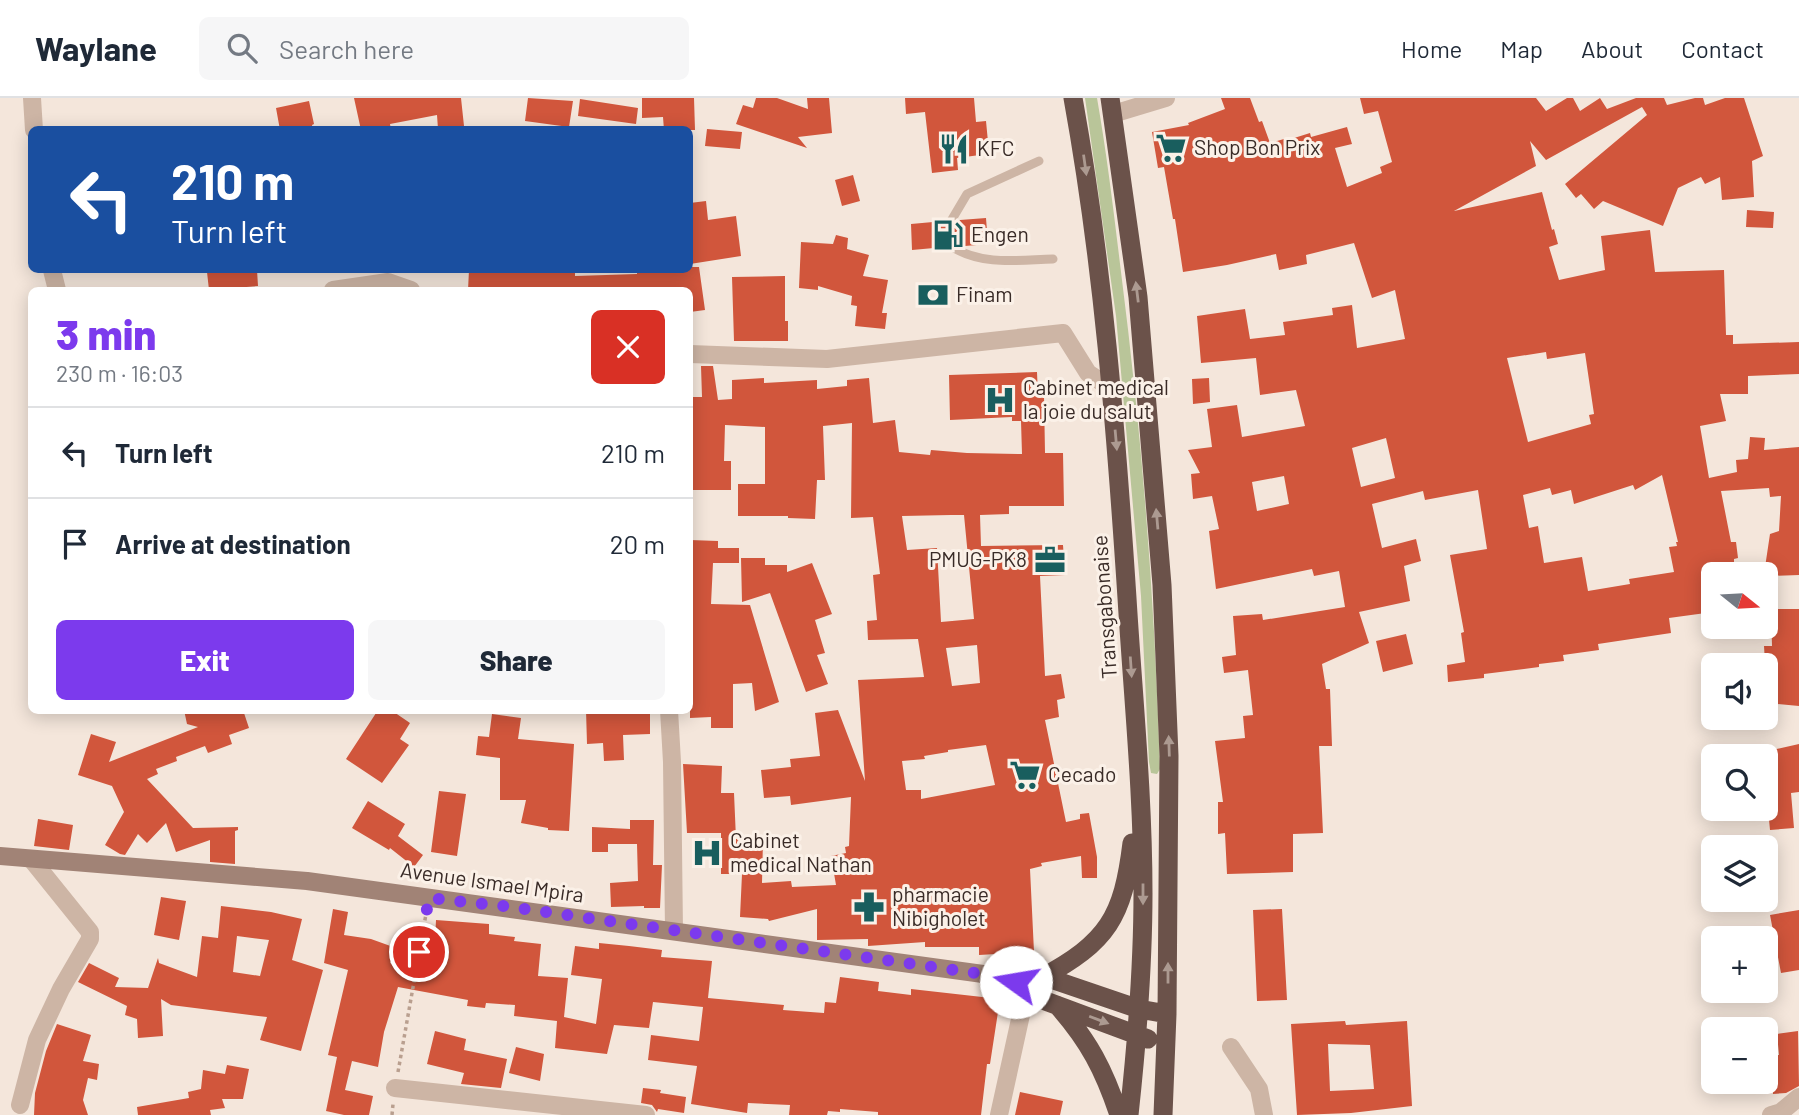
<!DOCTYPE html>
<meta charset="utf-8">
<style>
:root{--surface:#fff;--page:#f6f6f7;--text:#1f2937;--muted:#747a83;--line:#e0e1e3;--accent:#7c3aed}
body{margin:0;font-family:Barlow,sans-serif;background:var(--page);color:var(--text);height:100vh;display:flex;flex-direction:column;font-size:26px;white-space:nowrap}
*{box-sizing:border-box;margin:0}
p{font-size:23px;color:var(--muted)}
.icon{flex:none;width:38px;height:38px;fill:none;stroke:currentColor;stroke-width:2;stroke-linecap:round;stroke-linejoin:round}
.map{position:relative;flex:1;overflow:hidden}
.side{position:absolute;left:28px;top:189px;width:665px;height:427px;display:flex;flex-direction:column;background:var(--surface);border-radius:10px;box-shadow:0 4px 18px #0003}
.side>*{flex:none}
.guide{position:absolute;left:28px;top:28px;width:665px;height:147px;border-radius:10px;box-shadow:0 4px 18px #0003;background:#1a4fa0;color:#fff;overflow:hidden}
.needle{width:46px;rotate:108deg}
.tools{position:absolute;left:1701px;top:464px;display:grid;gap:14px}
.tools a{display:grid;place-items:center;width:77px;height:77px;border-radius:10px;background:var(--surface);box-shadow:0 4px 18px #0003;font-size:35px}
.pin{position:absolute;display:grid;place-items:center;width:60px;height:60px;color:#fff;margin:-30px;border:4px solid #fff;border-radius:50%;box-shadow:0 2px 7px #0007}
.me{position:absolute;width:77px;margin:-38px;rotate:283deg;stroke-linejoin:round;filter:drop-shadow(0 0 5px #0008)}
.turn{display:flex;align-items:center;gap:24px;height:147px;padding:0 28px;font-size:32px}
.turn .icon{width:91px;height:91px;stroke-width:2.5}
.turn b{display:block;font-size:49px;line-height:60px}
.round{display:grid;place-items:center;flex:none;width:74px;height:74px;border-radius:10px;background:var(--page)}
.headline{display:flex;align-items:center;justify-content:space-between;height:119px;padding:0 28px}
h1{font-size:42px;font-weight:800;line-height:52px;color:var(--accent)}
.action{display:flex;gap:14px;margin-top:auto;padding:14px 28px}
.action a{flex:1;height:80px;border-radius:10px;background:var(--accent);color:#fff;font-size:28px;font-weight:800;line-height:80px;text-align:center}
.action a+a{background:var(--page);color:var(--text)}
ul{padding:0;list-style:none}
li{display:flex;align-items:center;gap:21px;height:91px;padding:0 28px;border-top:2px solid var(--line)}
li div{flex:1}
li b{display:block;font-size:26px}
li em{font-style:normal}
header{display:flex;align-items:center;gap:42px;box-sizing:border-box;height:98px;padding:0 35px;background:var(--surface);border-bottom:2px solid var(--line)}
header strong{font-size:33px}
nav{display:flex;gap:38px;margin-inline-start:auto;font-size:24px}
.search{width:490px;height:63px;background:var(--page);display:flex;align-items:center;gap:18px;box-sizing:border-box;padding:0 24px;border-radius:10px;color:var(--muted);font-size:26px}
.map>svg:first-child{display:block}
.green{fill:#b9c599}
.building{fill:#d1563c;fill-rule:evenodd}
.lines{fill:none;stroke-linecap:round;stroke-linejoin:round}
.path{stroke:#b99f8f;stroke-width:3.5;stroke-dasharray:3.5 3.5;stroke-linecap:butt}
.service{stroke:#cdb5a5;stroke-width:9}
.minor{stroke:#cdb5a5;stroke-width:18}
.secondary{stroke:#a18376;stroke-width:18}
.trunk{stroke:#6b524a;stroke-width:19}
.oneway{fill:#ac9a91}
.route{stroke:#7c3aed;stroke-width:12;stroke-dasharray:0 21.6}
.labels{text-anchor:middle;stroke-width:6;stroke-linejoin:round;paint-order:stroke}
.poi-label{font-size:21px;fill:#392b27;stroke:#fbf1e8;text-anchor:start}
.street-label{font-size:21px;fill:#392b27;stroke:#fbf1e8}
</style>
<header>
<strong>Waylane</strong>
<div class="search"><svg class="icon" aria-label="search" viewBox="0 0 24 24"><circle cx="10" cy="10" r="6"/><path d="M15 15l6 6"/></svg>Search here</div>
<nav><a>Home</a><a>Map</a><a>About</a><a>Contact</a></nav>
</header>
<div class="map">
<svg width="1799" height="1017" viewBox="0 0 1799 1017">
<rect width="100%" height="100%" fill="#f4e6db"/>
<path class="green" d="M1085 0H1097C1107 57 1114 116 1121 174 1142 338 1155 505 1160 671L1157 676 1151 675 1149 664 1141 498 1116 218Z"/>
<path class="building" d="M354 0H461L464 28 438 31 437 17 390 26 391 32H361Z
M528 0 573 3 569 29 525 23Z
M642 0H694L695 32H664L663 19 642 20Z
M756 0H777L808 11 807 0H829L832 35 798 39 807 50 736 26 743 7 753 10Z
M905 0H974L976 24 986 23 988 44 979 46 980 57 957 60 958 72 932 75 925 14 906 16Z
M1221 0H1250L1259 24 1262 23 1270 45 1291 39V41L1310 35 1311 39 1347 29 1352 46 1335 50 1347 89 1382 75 1380 69 1392 64 1378 13 1364 16 1360 0H1536L1546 13 1567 0H1573L1580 13 1600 0 1607 11 1636 0H1664L1667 7 1695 0H1703L1705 7 1725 0H1744L1763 58 1752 63 1754 99 1722 102 1720 79 1705 86 1701 79 1678 90 1663 128 1603 103 1594 111 1581 96 1576 100 1565 86 1647 17 1642 9 1546 62 1530 43 1536 68 1454 113 1542 94 1552 132 1554 131 1558 146 1549 149 1559 182 1605 172 1601 138 1650 132 1655 174 1724 172 1726 237H1733V246L1799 244V276L1748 278V296H1720L1726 323 1700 328 1709 380 1737 374 1736 362 1748 361 1750 339 1765 340 1764 352 1799 349V477L1766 478 1764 476 1770 436 1779 433 1781 398 1770 399 1769 390 1721 393 1731 444H1736L1738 460 1734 461V467L1713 471V514L1669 520 1671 535 1598 546 1599 552 1563 557 1564 563 1539 566V569L1484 576V580L1448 584 1447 567 1465 564 1461 535 1464 534 1450 457 1487 451 1478 392 1425 402 1423 393 1372 406 1382 450 1416 441 1421 463 1404 468 1410 503 1359 514 1369 545 1322 566 1326 591H1330L1332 648H1319L1323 735 1293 736V774L1227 776 1225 735 1218 736V704H1223L1215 643 1245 640 1243 618 1253 617 1248 572 1224 575 1222 559 1236 557 1233 518 1262 516 1263 522 1345 509 1339 473 1314 478 1312 471 1216 491 1209 433 1219 431 1212 398 1193 401 1191 376 1200 375 1188 352 1212 349 1207 311 1237 307 1242 339 1305 328 1296 292 1260 297 1256 260 1201 265 1197 218 1245 211 1250 241 1285 237 1283 224 1333 217 1332 210 1352 207 1357 250 1405 241 1395 192 1372 200 1354 145 1306 157 1307 166 1279 172 1276 156 1227 167 1183 174 1175 121H1173L1164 69 1158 70 1152 34 1189 27 1188 25 1225 11ZM1546 254 1547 261 1585 255 1594 316 1589 317 1591 326 1528 344 1507 260ZM1386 340 1395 380 1361 389 1352 350ZM1662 377 1678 444H1676L1677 448 1669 449 1674 474 1629 481 1630 486 1588 493 1582 459 1544 465 1538 428 1529 430 1523 397 1550 390 1552 397 1571 392 1574 406 1633 387 1635 392ZM1284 378 1289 406 1257 413 1252 384Z
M580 1 638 10 636 26 578 18Z
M309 3 314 26 312 27 313 32H280L276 10Z
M707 31 742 34 740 51 705 48Z
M853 77 860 103 842 108 835 82Z
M706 103 708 122 736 118 741 158 690 166V105Z
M1747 112 1774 114 1773 130 1746 129Z
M986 120 988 146 965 148 951 142 945 149 912 152 911 126 944 123 947 129 952 130 960 122Z
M836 137 848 140 847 151 869 157 863 178 888 182 882 215H887L885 231 855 228 857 208 851 207 852 198 818 188V192L799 190 801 144 833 146Z
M690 169H699L705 212 690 214V192H678V190L654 192H468L469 172H575V178L637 176V172H690Z
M228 172H257L258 188 209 192 207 174Z
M785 178V223H788V243H734L732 179Z
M701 268H713L718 302 732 301V282L764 280V285L817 282V291L847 288V282L869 280 873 325 895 322 899 354 930 357 931 352 967 355 1022 356 1021 323H1012V319L950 322 949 277 1037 274 1038 299 1044 298 1045 355H1063L1064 408H1009V416L980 417 981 448 1063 447 1065 477 1040 478 1045 578 1061 576 1065 600 1057 602 1059 619 1045 622 1066 724 1080 721V716L1089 715 1097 759V780H1082L1081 758 1041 765 1042 768 1030 771 1034 854 979 857V849H925V844L868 848V841L817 842V811L769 823 768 821 740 819 742 776H721V735H687L683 666 722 668 721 695H734L736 741H763L762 785 791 783 792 789 836 787 831 758 846 755 845 749 849 748 851 699 791 707 790 698 764 700 761 672 791 669 790 661 820 658 815 615 838 612 865 683 858 582 924 579 918 541 868 542 867 523 877 522 873 477 880 476 873 419 851 420 852 325 823 328 825 382H817L815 421 788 420V418H738V386H765V329L725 327 724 363H731V392H690V299H702ZM951 417H964L974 521 941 524 937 450 907 452 902 418ZM977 547 980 585 952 588 946 550ZM986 647 995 687 921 701V692H906L902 663 925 661 924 658 948 654V652Z
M1209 280 1210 304 1193 306 1192 281Z
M690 442 718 443V450H739V465H713L711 506 750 507 779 604 755 613 752 585 733 586V630H711V619L690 620Z
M741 460H765V467H787V474L812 465 832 516 815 522 825 555 817 557 828 586 806 594 770 495 742 504Z
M1771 511H1799V608L1766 605 1768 581H1766L1764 548H1772Z
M1406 536 1413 566 1383 574 1376 543Z
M184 612H243L249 630 229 637 232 646 208 655 205 648 176 659 177 663 156 671 158 676 147 681 193 730 238 729V732L235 733V766L210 764V742L176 754 166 725 147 745 138 736 125 757 120 756 105 747 124 714 112 688 78 677 91 636 116 644 109 664 198 629 187 626Z
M378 612H391L410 625 400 641 409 647 382 685 346 661Z
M586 612H650V636L623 637 624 662 604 663 603 645 587 646Z
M492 616 521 620 518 641 574 646 569 733 548 732V730L521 725 526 702H500V660L476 657 478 638 489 639Z
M1799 646V694L1791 695 1794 730 1770 732 1766 691V658L1763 654Z
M439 693 466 696 457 758 431 754Z
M368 703 405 726 398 738 423 757 414 769 390 750 389 752 352 730Z
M38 721 73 727 69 752 34 748Z
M630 722H654L653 767H662L660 810H644V808L611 809 610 785 638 783 637 746H608V754H592V729L630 731Z
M161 799 186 803 179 842 154 837Z
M221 808 271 814 302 821 292 862 323 872 301 953 260 942 267 919 171 907 161 901 163 938 138 940 137 921 125 917 127 908 78 884 89 865 119 880 115 889 148 890 158 860 159 865 197 879 202 838 218 840ZM237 838 269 842 260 878 233 874Z
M333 811 348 814 344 837 371 841 396 850 390 865 401 869 400 873 433 880 436 822 489 826V836L515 839 514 843 541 846 538 878 568 880 564 919 596 926 602 881 571 877 575 848 599 851V845L629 848 662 852 661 859 712 863 708 900 784 907 783 912 824 915 825 904 836 905 840 879 879 884 878 893 911 897V891L1000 901 990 966H987L981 1017H878V1014L840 1011V1014L828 1013 827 1017H789L790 1007 748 1005 747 1015 691 1006 697 968 648 962 651 937 699 943 703 909 653 904 649 930 614 927 607 956 555 950 557 923 514 918 515 907 486 905 485 910 467 908 468 902 398 889 384 934 378 969 352 963 345 992 373 998 369 1017H344L326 1013 337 959 328 957 348 872 324 865Z
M1282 811 1287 902 1257 903 1253 812Z
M1799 812V872L1781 875 1770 817Z
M1345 923 1346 927 1407 923 1412 1008 1351 1015 1297 1017 1291 926ZM1328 946 1370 947 1374 991 1330 993Z
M57 926 91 937 83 963 99 966 97 982 88 980 83 1002 88 1017H34L35 995 46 953Z
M435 933 466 941 464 952 507 961 501 990 461 986 464 975 427 966Z
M1798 933 1799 988 1786 995 1773 996 1770 957H1779L1777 936Z
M516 949 544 956 540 983 509 975Z
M227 967 249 971 243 1001H222L225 1010 210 1012 211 1017H138L137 1009 189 1000 188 994 201 991 203 972 225 976Z
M643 990 661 992 660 995 686 999 684 1015 658 1011 657 1014 652 1007 641 1005Z
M1020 994 1063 1003 1060 1017H1015Z"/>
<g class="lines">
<path class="path" d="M398 974 426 816
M392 1017 393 1006"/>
<path class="service" d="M951 123 967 96 1039 63
M952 149C984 168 1018 162 1053 161"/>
<path class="minor" d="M32 0 34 32
M1113 16 1166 0
M52 172 57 192
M333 192 388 184 411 192
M690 256 827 261 1063 235 1088 275 1112 291
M669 612 672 664 674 833
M1231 949 1259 991 1264 1017
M395 990 646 1017
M20 1007 37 942 61 891 90 841V834L32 762
M999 1017 1026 894
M1771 1017 1781 1014 1799 999"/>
<path class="secondary" d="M0 758 307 783 983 876 1016 884"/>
<path class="trunk" d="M1073 0C1103 165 1116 332 1127 500 1133 598 1143 697 1143 795 1143 870 1137 943 1129 1017
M1110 0 1138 199 1162 487 1169 658 1167 916 1163 1017
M1041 880C1108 844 1123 819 1132 745
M1057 907C1089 943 1104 972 1119 1017
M1148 941 1040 901 1026 894 1016 884 1031 879 1048 880 1139 911 1167 916"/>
</g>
<defs><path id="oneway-solid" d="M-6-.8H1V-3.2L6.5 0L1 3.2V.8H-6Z" transform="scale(1.75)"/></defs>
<g class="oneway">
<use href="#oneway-solid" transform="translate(1085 67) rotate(82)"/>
<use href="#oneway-solid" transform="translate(1137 194) rotate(-97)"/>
<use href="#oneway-solid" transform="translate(1116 342) rotate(85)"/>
<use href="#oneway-solid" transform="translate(1157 421) rotate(-95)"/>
<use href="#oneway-solid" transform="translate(1131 569) rotate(86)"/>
<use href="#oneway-solid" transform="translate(1169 648) rotate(-92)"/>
<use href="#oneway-solid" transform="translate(1143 796) rotate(90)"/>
<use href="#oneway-solid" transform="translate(1168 875) rotate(-90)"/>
<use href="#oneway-solid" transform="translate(1099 922) rotate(21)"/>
</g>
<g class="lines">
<path class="route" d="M419 854 429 800 503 808 983 876 1016 884"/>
</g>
<defs>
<g id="supermarket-bare" transform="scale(2.415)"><path d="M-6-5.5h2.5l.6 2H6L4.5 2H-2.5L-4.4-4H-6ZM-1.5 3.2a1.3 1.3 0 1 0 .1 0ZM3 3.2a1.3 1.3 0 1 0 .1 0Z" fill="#195e5e" stroke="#fbf1e8" stroke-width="2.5" paint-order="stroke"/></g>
<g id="restaurant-bare" transform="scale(2.415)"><path d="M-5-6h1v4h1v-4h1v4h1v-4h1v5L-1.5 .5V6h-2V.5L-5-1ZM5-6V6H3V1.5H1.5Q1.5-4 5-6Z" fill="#195e5e" stroke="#fbf1e8" stroke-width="2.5" paint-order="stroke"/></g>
<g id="fuel-bare" transform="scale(2.415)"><path d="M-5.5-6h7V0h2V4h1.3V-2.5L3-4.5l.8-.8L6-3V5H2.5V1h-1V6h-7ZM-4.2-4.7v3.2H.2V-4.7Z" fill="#195e5e" stroke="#fbf1e8" stroke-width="2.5" paint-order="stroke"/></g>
<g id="bank-bare" transform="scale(2.415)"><path d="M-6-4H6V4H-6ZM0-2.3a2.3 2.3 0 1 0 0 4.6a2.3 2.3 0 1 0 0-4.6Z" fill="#195e5e" stroke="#fbf1e8" stroke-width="2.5" paint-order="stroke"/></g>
<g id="hospital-bare" transform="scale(2.415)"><path d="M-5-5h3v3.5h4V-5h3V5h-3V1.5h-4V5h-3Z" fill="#195e5e" stroke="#fbf1e8" stroke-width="2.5" paint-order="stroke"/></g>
<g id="office-bare" transform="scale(2.415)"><path d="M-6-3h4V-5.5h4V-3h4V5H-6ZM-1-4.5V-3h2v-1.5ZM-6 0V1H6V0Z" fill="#195e5e" stroke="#fbf1e8" stroke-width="2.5" paint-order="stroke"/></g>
<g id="pharmacy-bare" transform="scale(2.415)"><path d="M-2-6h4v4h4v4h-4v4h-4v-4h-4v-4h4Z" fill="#195e5e" stroke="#fbf1e8" stroke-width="2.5" paint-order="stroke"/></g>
</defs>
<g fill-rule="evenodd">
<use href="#supermarket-bare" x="1171" y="50"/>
<use href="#restaurant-bare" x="954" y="51"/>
<use href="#fuel-bare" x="948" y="137"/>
<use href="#bank-bare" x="933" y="197"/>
<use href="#hospital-bare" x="1000" y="302"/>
<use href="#office-bare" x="1050" y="462"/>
<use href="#supermarket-bare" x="1025" y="677"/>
<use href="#hospital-bare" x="707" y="755"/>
<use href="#pharmacy-bare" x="869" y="809"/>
</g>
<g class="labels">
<g class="poi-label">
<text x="1194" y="57">Shop Bon Prix</text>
<text x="977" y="58">KFC</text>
<text x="971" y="144">Engen</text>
<text x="956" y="204">Finam</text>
<text x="1023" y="297">Cabinet medical<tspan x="1023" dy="24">la joie du salut</tspan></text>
<text x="1027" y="469" text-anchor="end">PMUG-PK8</text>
<text x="1048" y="684">Cecado</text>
<text x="730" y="750">Cabinet<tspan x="730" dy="24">medical Nathan</tspan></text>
<text x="892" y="804">pharmacie<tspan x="892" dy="24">Nibigholet</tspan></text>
</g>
<g class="street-label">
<text transform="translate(1105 509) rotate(-94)" y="7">Transgabonaise</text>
<text transform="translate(492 785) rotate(8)" y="7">Avenue Ismael Mpira</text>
</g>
</g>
</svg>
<div class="tools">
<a><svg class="needle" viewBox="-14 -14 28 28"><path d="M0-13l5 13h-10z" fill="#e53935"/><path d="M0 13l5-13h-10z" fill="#747a83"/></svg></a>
<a><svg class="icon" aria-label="sound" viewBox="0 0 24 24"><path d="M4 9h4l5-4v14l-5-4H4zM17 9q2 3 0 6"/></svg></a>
<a><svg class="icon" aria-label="search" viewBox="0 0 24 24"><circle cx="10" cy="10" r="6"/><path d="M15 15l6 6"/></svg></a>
<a><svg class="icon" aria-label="layers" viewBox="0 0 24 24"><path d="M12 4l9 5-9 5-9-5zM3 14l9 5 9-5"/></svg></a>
<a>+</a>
<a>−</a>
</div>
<div class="pin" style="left:419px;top:854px;background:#d93025"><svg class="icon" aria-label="arrive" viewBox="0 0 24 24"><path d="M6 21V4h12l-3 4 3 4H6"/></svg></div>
<svg class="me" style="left:1016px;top:884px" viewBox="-20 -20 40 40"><circle r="19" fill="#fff"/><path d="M0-13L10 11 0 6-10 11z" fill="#7c3aed"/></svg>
<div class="guide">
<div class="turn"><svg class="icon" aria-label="left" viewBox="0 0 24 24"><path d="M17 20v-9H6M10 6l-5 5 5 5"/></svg><div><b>210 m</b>Turn left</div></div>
</div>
<section class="side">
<div class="headline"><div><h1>3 min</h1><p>230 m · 16:03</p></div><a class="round" style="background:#d93025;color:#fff"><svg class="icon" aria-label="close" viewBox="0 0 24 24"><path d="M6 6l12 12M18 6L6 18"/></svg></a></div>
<ul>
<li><svg class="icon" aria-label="left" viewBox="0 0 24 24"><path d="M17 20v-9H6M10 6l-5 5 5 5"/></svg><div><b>Turn left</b></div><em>210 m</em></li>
<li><svg class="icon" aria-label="arrive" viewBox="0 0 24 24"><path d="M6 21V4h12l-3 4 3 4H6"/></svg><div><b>Arrive at destination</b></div><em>20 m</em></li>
</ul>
<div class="action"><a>Exit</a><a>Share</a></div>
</section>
</div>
